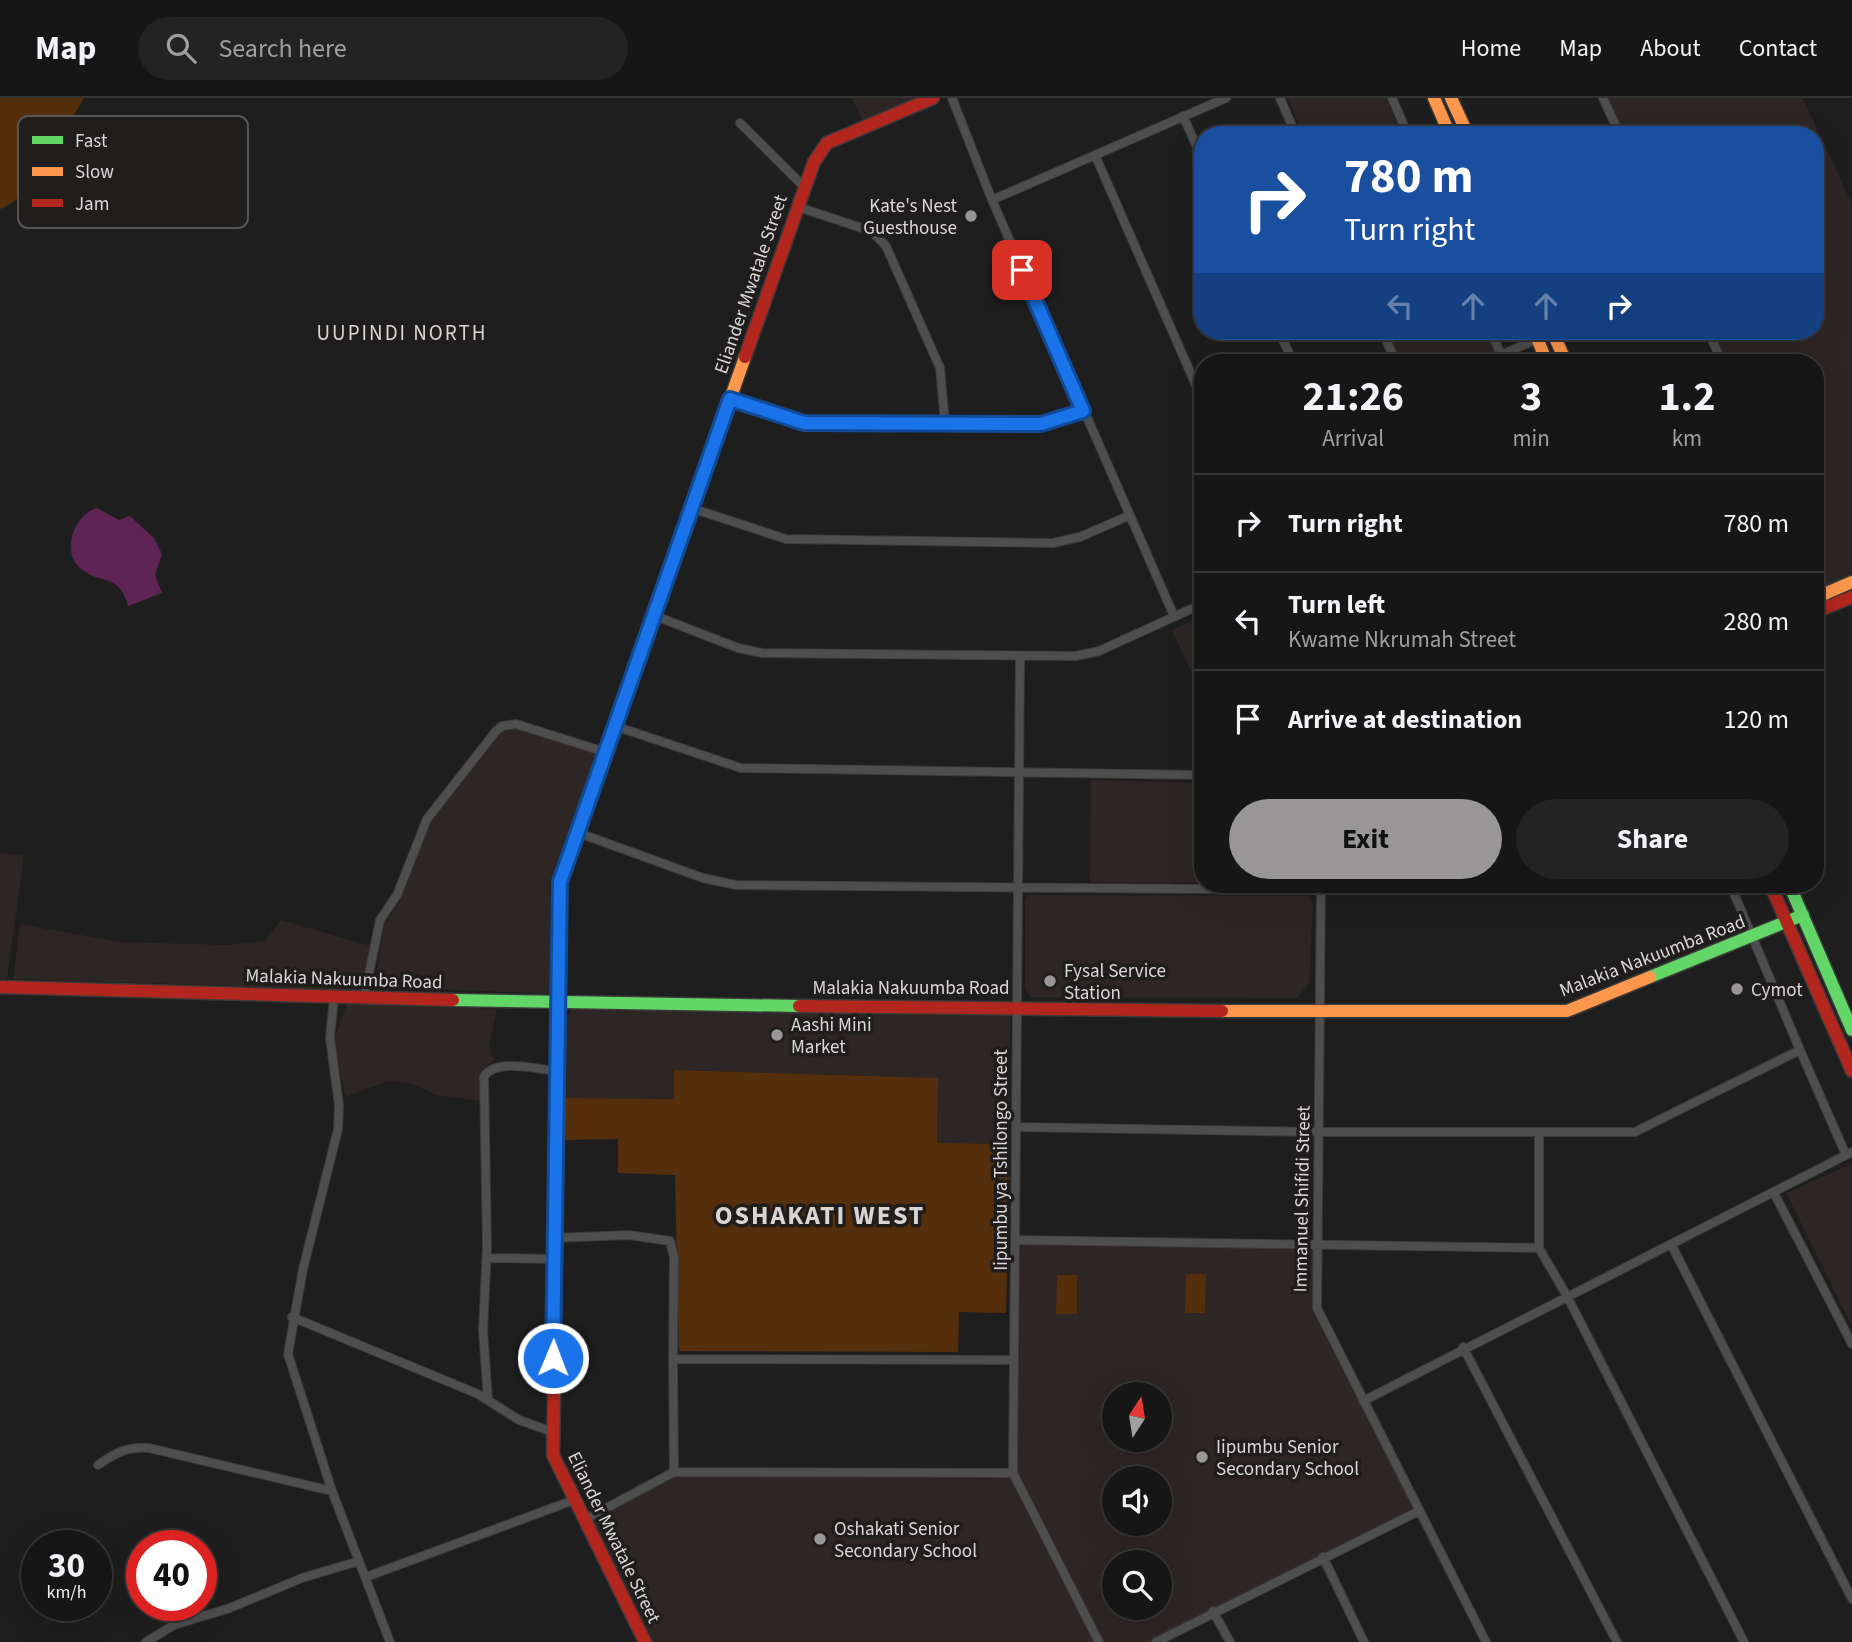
<!DOCTYPE html>
<style>
:root{--surface:#171616;--page:#242323;--text:#f1f3f6;--muted:#9e9fa1;--line:#363535;--accent:#989696}
body{margin:0;font-family:"Source Sans 3",sans-serif;background:var(--page);color:var(--text);height:100vh;display:flex;flex-direction:column;font-size:26px;white-space:nowrap}
*{box-sizing:border-box;margin:0}
p{font-size:23px;color:var(--muted)}
.icon{flex:none;width:38px;height:38px;fill:none;stroke:currentColor;stroke-width:2;stroke-linecap:round;stroke-linejoin:round}
.map{position:relative;flex:1;overflow:hidden}
.drawer{position:absolute;left:1194px;top:256px;width:630px;height:539px;display:flex;flex-direction:column;background:var(--surface);border-radius:28px;box-shadow:0 7px 28px #0002,0 0 0 2px var(--line)}
.drawer>*{flex:none}
.hud{position:absolute;left:1194px;top:28px;width:630px;height:214px;border-radius:28px;box-shadow:0 7px 28px #0002,0 0 0 2px var(--line);background:#1a4fa0;color:#fff;overflow:hidden}
.needle{width:46px;rotate:12deg}
.buttons{position:absolute;left:1102px;top:1284px;display:grid;gap:14px}
.buttons a{display:grid;place-items:center;width:70px;height:70px;border-radius:50%;background:var(--surface);box-shadow:0 7px 28px #0002,0 0 0 2px var(--line);font-size:35px}
.speed{position:absolute;left:21px;top:1432px;display:flex;gap:14px;font-size:35px;font-weight:700;text-align:center}
.speed>*{display:grid;place-content:center;width:91px;height:91px;border-radius:50%;background:var(--surface);box-shadow:0 7px 28px #0002,0 0 0 2px var(--line);line-height:1}
.speed small{font-size:18px;font-weight:400}
.speed .limit{border:10px solid #d22;background:#fff;color:#111}
.pin{position:absolute;display:grid;place-items:center;width:60px;height:60px;color:#fff;margin:-30px;border-radius:14px;box-shadow:0 4px 10px #0006}
.me{position:absolute;width:77px;margin:-38px;rotate:1deg;stroke-linejoin:round;filter:drop-shadow(0 0 5px #0008)}
.turn{display:flex;align-items:center;gap:24px;height:147px;padding:0 35px;font-size:32px}
.turn .icon{width:91px;height:91px;stroke-width:2.5}
.turn b{display:block;font-size:49px;line-height:60px}
.lanes{display:flex;align-items:center;height:66px;padding:0 35px;background:#0003;justify-content:center;gap:35px;direction:ltr}
.lanes .off{opacity:.35}
.eta{display:flex;justify-content:space-evenly;align-items:center;height:119px;text-align:center}
.eta b{font-size:42px;font-weight:700;line-height:49px}
.primary-button{display:flex;gap:14px;margin-top:auto;padding:14px 35px}
.primary-button a{flex:1;height:80px;border-radius:42px;background:var(--accent);color:#111;font-size:28px;font-weight:700;line-height:80px;text-align:center}
.primary-button a+a{background:var(--page);color:var(--text)}
ul{padding:0;list-style:none}
li{display:flex;align-items:center;gap:21px;height:98px;padding:0 35px;border-top:2px solid var(--line)}
li div{flex:1}
li b{display:block;font-size:26px}
li em{font-style:normal}
header{display:flex;align-items:center;gap:42px;box-sizing:border-box;height:98px;padding:0 35px;background:var(--surface);border-bottom:2px solid var(--line)}
header strong{font-size:33px}
nav{display:flex;gap:38px;margin-inline-start:auto;font-size:24px}
.search{width:490px;height:63px;background:var(--page);display:flex;align-items:center;gap:18px;box-sizing:border-box;padding:0 24px;border-radius:38px;color:var(--muted);font-size:26px}
.map>svg:first-child{display:block}
.built{fill:#2e2525;fill-rule:evenodd}
.green{fill:#552f0b}
.water{fill:#5e2454}
.lines{fill:none;stroke-linecap:round;stroke-linejoin:round}
.street-casing{stroke:#3b3939;stroke-width:10}
.fast-casing{stroke:#3b3939;stroke-width:15}
.slow-casing{stroke:#3b3939;stroke-width:15}
.jam-casing{stroke:#3b3939;stroke-width:15}
.street{stroke:#4f4e4e;stroke-width:8}
.fast{stroke:#63d668;stroke-width:12}
.slow{stroke:#ff974d;stroke-width:12}
.jam{stroke:#b3261e;stroke-width:12}
.route-casing{stroke:#114b97;stroke-width:18}
.route{stroke:#1a73e8;stroke-width:12}
.poi-dot{fill:#989696;stroke:#201d1d;stroke-width:2.5}
.labels{text-anchor:middle;stroke-width:7;stroke-linejoin:round;paint-order:stroke}
.poi-label{font-size:19px;fill:#d9d7d7;stroke:#201d1d;text-anchor:start}
.street-label{font-size:19px;fill:#d9d7d7;stroke:#201d1d}
.neighbourhood-label{font-size:21px;letter-spacing:2px;fill:#d9d5d5;stroke:#201d1d}
.district-label{font-size:26px;font-weight:bold;letter-spacing:2px;fill:#d9d5d5;stroke:#201d1d}
.key{fill:#201d1d;stroke:#585555;stroke-width:2}
.key-label{font-size:19px;fill:#d9d7d7}
</style>
<header>
<strong>Map</strong>
<div class="search"><svg class="icon" aria-label="search" viewBox="0 0 24 24"><circle cx="10" cy="10" r="6"/><path d="M15 15l6 6"/></svg>Search here</div>
<nav><a>Home</a><a>Map</a><a>About</a><a>Contact</a></nav>
</header>
<div class="map">
<svg width="1852" height="1544" viewBox="0 0 1852 1544">
<rect width="100%" height="100%" fill="#1f1e1e"/>
<path class="built" d="M852 0H933L865 29Z
M1287 0H1386L1402 37H1303Z
M1603 0H1802L1807 9 1852 106V484L1824 496 1815 474V264H1722L1708 233H1815V37H1620Z
M1387 233H1486L1496 255 1474 264H1401Z
M1202 518V598L1172 532Z
M509 626 599 652 550 787V896L374 888 384 827 399 804 441 700 481 652Z
M1091 682 1202 685V784H1090Z
M0 755 24 757 7 881 0 880Z
M1027 797 1308 798 1313 803 1309 885 1297 900 1031 899 1025 891V803Z
M281 822 374 849 366 892 13 881 20 826 120 844 229 847 264 843Z
M347 905 497 911 490 943V955L495 962 484 970 480 979V1003L436 997 413 986 388 983 345 999 334 942Z
M571 912 1010 915V1046L937 1045 938 980 674 972V1002L564 1000 566 919Z
M1852 1066V1228L1786 1095Z
M1015 1142 1316 1145 1315 1202 1419 1413 1156 1544H645L584 1422 674 1374 1013 1375ZM1115 1297H1160V1342H1115ZM1115 1381H1160V1426H1115ZM1115 1465H1160V1510H1115Z"/>
<path class="green" d="M0 0H84C67 28 32 102 0 111Z
M674 972 938 980 937 1045 1010 1046 1006 1215 959 1214 958 1254 679 1253 675 1077 618 1075V1041L564 1042V1000L674 1001Z
M1186 1176H1206L1205 1215H1185Z
M1057 1177H1077V1216H1056Z"/>
<path class="water" d="M97 410 119 422 130 418 154 440 162 456 155 477 162 495 128 508C119 473 99 488 79 469 61 451 75 416 97 410Z"/>
<g class="lines">
<g class="street-casing">
<path id="street" d="M952 0 992 102 1174 518
M1280 0 1296 37
M1392 0 1408 37
M1603 0 1620 37
M1183 18 1202 60
M740 25 805 90
M1095 57 1202 301
M992 102 1226 0
M798 109 871 133 886 148 940 270 945 326
M1279 233 1293 264
M1382 233 1396 264
M1491 233 1504 264
M1708 233 1722 264
M1485 264 1553 234
M730 301 804 325H1041L1083 313
M691 410 786 441 1053 445 1080 439 1128 418
M1815 474 1826 500
M653 517 738 550 762 555 1076 558 1099 553 1202 506
M1020 559 1013 1375 1099 1544
M615 628 741 670 1202 677
M576 734 703 780 736 787 1321 792 1551 791 1569 786
M1321 786 1317 1210 1486 1544
M334 899 330 940 339 1007 338 1031 303 1171 288 1256 332 1393 390 1544
M364 900 380 822 397 797 427 721 496 633 502 628 516 626 605 654
M1800 952 1846 1057
M1016 1029 1318 1034H1635L1800 952 1730 786
M1774 1095 1852 1246
M554 1140 629 1137 670 1143 674 1159 673 1261
M1015 1142 1539 1150 1567 1198 1744 1544
M1671 1146 1852 1501
M1539 1150V1036
M487 1160 554 1161
M292 1219 478 1296 519 1322 553 1334
M1463 1249 1617 1544
M488 1302 483 1232 487 1149 484 979C494 960 537 971 555 973
M1363 1303 1852 1054
M98 1367C115 1355 128 1348 149 1350L332 1393
M674 1374 673 1261 1014 1262
M584 1422 674 1374 1013 1375
M1323 1459 1364 1544
M366 1479 574 1402
M1213 1513 1230 1544
M146 1544 174 1527 230 1510 302 1480 359 1463
M1156 1544 1419 1413"/>
</g>
<g class="fast-casing">
<path id="fast" d="M1789 786 1852 932
M1650 879 1803 817
M453 902 799 908
M558 980 560 784 642 551"/>
</g>
<g class="slow-casing">
<path id="slow" d="M1434 0 1450 37
M1451 0 1468 37
M1534 233 1547 264
M1552 233 1566 264
M1815 500 1852 484
M642 551 745 259
M1222 913H1567L1650 879
M554 1298 558 980"/>
</g>
<g class="jam-casing">
<path id="jam" d="M745 259 814 64 827 45 933 0
M1815 514 1852 499
M1770 786 1852 973
M0 889 453 902
M799 908 1222 913
M554 1298 553 1357 645 1544"/>
</g>
<use href="#street" class="street"/>
<use href="#fast" class="fast"/>
<use href="#slow" class="slow"/>
<use href="#jam" class="jam"/>
</g>
<g class="lines">
<g class="route-casing">
<path id="route" d="M553 1260 560 784 730 301 804 325 1041 326 1083 313 1022 172"/>
</g>
<use href="#route" class="route"/>
</g>
<g class="poi-dot">
<circle cx="971" cy="118" r="7"/>
<circle cx="1050" cy="883" r="7"/>
<circle cx="1737" cy="891" r="7"/>
<circle cx="777" cy="937" r="7"/>
<circle cx="1202" cy="1359" r="7"/>
<circle cx="820" cy="1441" r="7"/>
</g>
<g class="labels">
<g class="poi-label">
<text x="957" y="114" text-anchor="end">Kate's Nest<tspan x="957" dy="22">Guesthouse</tspan></text>
<text x="1064" y="879">Fysal Service<tspan x="1064" dy="22">Station</tspan></text>
<text x="1751" y="898">Cymot</text>
<text x="791" y="933">Aashi Mini<tspan x="791" dy="22">Market</tspan></text>
<text x="1216" y="1355">Iipumbu Senior<tspan x="1216" dy="22">Secondary School</tspan></text>
<text x="834" y="1437">Oshakati Senior<tspan x="834" dy="22">Secondary School</tspan></text>
</g>
<g class="street-label">
<text transform="translate(750 186) rotate(-71)" y="7">Eliander Mwatale Street</text>
<text transform="translate(1652 857) rotate(-21)" y="7">Malakia Nakuumba Road</text>
<text transform="translate(344 880) rotate(2)" y="7">Malakia Nakuumba Road</text>
<text x="911" y="896">Malakia Nakuumba Road</text>
<text transform="translate(1000 1062) rotate(-90)" y="7">Iipumbu ya Tshilongo Street</text>
<text transform="translate(1301 1101) rotate(-89)" y="7">Immanuel Shifidi Street</text>
<text transform="translate(615 1439) rotate(64)" y="7">Eliander Mwatale Street</text>
</g>
<g class="neighbourhood-label">
<text x="402" y="242">UUPINDI NORTH</text>
</g>
<g class="district-label">
<text x="820" y="1126">OSHAKATI WEST</text>
</g>
</g>
<rect x="18" y="18" width="230" height="112" rx="10" class="key"/>
<rect x="32" y="38" width="31" height="8" fill="#63d668"/>
<rect x="32" y="69" width="31" height="9" fill="#ff974d"/>
<rect x="32" y="101" width="31" height="8" fill="#b3261e"/>
<g class="key-label">
<text x="75" y="49">Fast</text>
<text x="75" y="80">Slow</text>
<text x="75" y="112">Jam</text>
</g>
</svg>
<div class="buttons">
<a><svg class="needle" viewBox="-14 -14 28 28"><path d="M0-13l5 13h-10z" fill="#e53935"/><path d="M0 13l5-13h-10z" fill="#9e9fa1"/></svg></a>
<a><svg class="icon" aria-label="sound" viewBox="0 0 24 24"><path d="M4 9h4l5-4v14l-5-4H4zM17 9q2 3 0 6"/></svg></a>
<a><svg class="icon" aria-label="search" viewBox="0 0 24 24"><circle cx="10" cy="10" r="6"/><path d="M15 15l6 6"/></svg></a>
</div>
<div class="speed"><div>30<small>km/h</small></div><div class="limit">40</div></div>
<div class="pin" style="left:1022px;top:172px;background:#d93025"><svg class="icon" aria-label="arrive" viewBox="0 0 24 24"><path d="M6 21V4h12l-3 4 3 4H6"/></svg></div>
<svg class="me" style="left:553px;top:1260px" viewBox="-20 -20 40 40"><circle r="17" fill="#1a73e8" stroke="#fff" stroke-width="3"/><path d="M0-11L8 9 0 5-8 9z" fill="#fff"/></svg>
<div class="hud">
<div class="turn"><svg class="icon" aria-label="right" viewBox="0 0 24 24"><path d="M7 20v-9h11M14 6l5 5-5 5"/></svg><div><b>780 m</b>Turn right</div></div>
<div class="lanes"><svg class="icon off" aria-label="left" viewBox="0 0 24 24"><path d="M17 20v-9H6M10 6l-5 5 5 5"/></svg><svg class="icon off" aria-label="ahead" viewBox="0 0 24 24"><path d="M12 20V5M6 11l6-6 6 6"/></svg><svg class="icon off" aria-label="ahead" viewBox="0 0 24 24"><path d="M12 20V5M6 11l6-6 6 6"/></svg><svg class="icon" aria-label="right" viewBox="0 0 24 24"><path d="M7 20v-9h11M14 6l5 5-5 5"/></svg></div>
</div>
<section class="drawer">
<div class="eta">
<div><b>21:26</b><p>Arrival</p></div>
<div><b>3</b><p>min</p></div>
<div><b>1.2</b><p>km</p></div>
</div>
<ul>
<li><svg class="icon" aria-label="right" viewBox="0 0 24 24"><path d="M7 20v-9h11M14 6l5 5-5 5"/></svg><div><b>Turn right</b></div><em>780 m</em></li>
<li><svg class="icon" aria-label="left" viewBox="0 0 24 24"><path d="M17 20v-9H6M10 6l-5 5 5 5"/></svg><div><b>Turn left</b><p>Kwame Nkrumah Street</p></div><em>280 m</em></li>
<li><svg class="icon" aria-label="arrive" viewBox="0 0 24 24"><path d="M6 21V4h12l-3 4 3 4H6"/></svg><div><b>Arrive at destination</b></div><em>120 m</em></li>
</ul>
<div class="primary-button"><a>Exit</a><a>Share</a></div>
</section>
</div>
